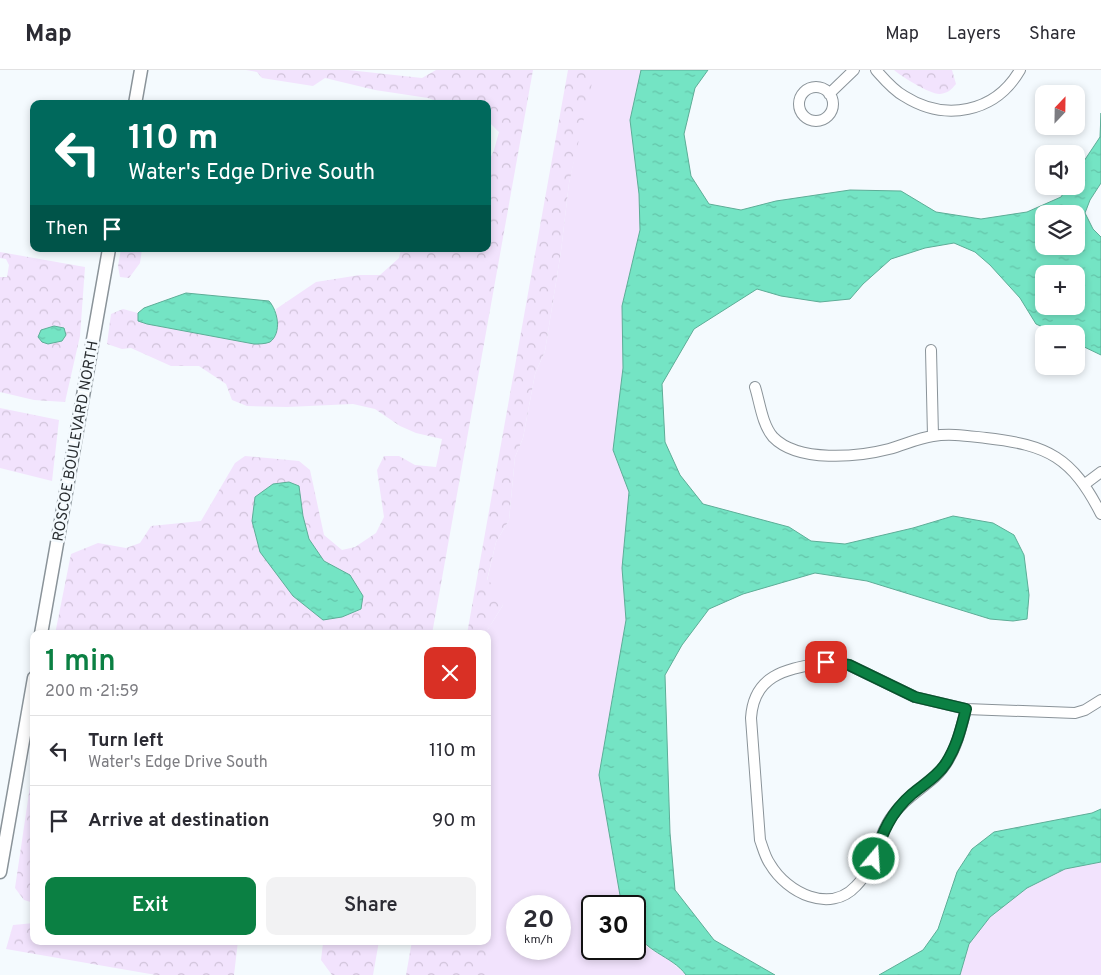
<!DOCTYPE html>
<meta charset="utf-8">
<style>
:root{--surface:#fff;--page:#f2f2f3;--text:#2b2b33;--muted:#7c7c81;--line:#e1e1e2;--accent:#0b8043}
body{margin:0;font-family:Overpass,sans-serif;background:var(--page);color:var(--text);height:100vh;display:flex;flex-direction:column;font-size:19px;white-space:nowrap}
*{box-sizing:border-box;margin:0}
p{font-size:16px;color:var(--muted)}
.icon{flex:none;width:28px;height:28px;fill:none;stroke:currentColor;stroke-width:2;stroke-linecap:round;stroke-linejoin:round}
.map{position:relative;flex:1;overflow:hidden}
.side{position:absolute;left:30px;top:560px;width:461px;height:315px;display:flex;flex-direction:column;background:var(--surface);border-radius:10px;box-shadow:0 2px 8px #0003}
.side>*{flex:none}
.banner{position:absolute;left:30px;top:30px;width:461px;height:152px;border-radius:10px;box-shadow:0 2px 8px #0003;background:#00695c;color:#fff;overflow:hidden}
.needle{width:32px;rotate:22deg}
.controls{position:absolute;left:1035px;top:15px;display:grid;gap:10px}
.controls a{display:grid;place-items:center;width:50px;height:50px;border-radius:10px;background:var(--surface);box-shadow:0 2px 8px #0003;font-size:25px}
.speed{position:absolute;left:506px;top:825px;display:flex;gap:10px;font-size:25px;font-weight:700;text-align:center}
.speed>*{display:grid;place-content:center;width:65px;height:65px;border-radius:50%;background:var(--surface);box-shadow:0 2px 8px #0003;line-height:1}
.speed small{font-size:12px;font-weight:400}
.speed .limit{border:2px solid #111;border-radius:8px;background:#fff;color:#111}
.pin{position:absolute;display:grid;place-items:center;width:42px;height:42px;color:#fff;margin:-21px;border-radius:10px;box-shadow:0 2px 8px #0006}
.me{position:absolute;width:55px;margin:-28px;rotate:18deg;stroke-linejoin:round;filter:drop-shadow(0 0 4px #0008)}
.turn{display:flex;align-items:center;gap:18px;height:105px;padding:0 15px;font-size:22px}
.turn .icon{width:65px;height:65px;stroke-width:2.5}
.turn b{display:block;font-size:35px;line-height:42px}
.then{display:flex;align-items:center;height:48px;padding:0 15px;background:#0003;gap:10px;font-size:19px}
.round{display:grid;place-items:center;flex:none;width:52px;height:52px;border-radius:10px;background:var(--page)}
.summary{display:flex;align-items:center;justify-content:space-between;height:85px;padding:0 15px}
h1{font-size:30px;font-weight:600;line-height:38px;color:var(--accent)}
.button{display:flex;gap:10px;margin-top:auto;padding:10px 15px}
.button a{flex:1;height:58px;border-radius:10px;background:var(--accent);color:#fff;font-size:20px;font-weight:600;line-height:58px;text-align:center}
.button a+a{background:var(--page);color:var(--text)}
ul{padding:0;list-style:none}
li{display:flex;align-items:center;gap:15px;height:70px;padding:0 15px;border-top:1px solid var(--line)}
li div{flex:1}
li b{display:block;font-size:19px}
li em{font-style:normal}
header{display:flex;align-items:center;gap:30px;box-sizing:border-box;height:70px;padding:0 25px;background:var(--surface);border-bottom:1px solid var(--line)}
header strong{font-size:24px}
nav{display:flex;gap:28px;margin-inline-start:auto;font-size:18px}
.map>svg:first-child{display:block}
.grass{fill:#f2e3fd;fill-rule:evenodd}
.forest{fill:url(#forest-crowns);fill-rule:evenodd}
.water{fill:url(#water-ripples);stroke:#5dad97;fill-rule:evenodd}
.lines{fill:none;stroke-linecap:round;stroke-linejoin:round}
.minor-casing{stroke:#8a9399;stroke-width:12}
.tertiary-casing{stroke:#8a9399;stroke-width:15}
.minor{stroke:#fff;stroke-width:10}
.tertiary{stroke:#fff;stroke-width:12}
.route-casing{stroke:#07532c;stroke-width:12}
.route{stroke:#0b8043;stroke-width:9}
.labels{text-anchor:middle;stroke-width:5;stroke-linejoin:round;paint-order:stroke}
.street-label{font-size:15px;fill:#282c2f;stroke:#f4fafe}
</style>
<header>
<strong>Map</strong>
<nav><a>Map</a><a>Layers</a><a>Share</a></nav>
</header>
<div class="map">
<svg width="1101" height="905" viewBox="0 0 1101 905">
<defs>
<pattern id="forest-crowns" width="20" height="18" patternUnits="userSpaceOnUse" patternTransform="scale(1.25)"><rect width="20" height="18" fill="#f2e3fd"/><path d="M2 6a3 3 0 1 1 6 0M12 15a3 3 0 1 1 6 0" fill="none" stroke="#d0c3d9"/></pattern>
<pattern id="water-ripples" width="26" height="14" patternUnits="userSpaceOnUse" patternTransform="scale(1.25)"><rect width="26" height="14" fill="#74e4c4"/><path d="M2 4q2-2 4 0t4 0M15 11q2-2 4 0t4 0" fill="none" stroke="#64c4a9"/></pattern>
</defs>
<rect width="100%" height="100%" fill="#f4fafe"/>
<path class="grass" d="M593 0H641L630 50 639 124 640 160 622 236 623 298 613 380 629 422 622 498 626 550 599 705 621 831 624 836H592V879H635V857L645 876 668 889 686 905H487L488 564H485L503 535 487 511 496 472 509 450 515 387 523 368 535 304 545 281 561 181 569 113ZM518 836H560V879H518Z
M1101 792V905H960L969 874 989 847 1027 818 1065 799Z"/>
<path class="forest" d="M246 0H348L422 8 436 0H533L432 564H55L71 484 98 473 126 478 140 473 151 456 201 451 235 393 245 386 299 391 310 400 324 465 342 480 355 477 376 463 384 447 377 400 384 386H399L415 395 436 397 442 369 416 363 400 356 375 339 353 334 287 337 247 336 232 330 226 314 199 296H171L131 278 122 279 107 274 111 244 123 239 138 243V251L147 254 254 274 277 258 276 239 316 212 360 205H380L399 188 401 179H488V93L494 80 499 62 488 51V34H445L428 28 375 20 325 8 313 16 262 8 257 2ZM303 446 309 469 324 491 350 505 260 482Z
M568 0H593V9L569 113 561 181 545 281 535 304 523 368 515 387 509 450 496 472 487 510 500 520 503 535 485 564H467Z
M894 0H952L956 14C951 20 948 23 940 24 931 25 901 6 894 0Z
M121 179H142L140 193 129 208 120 207 118 196Z
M0 182 85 197 80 266 65 332 34 330 0 322V207H7L9 195 6 189 0 188Z
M0 338 59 350 52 411 0 398Z
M34 689V833L24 830 15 818Z
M34 853V871H238L234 905H156L6 879 13 855Z
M488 864V866L487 905H406L412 871H488Z
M321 871H379L373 905H332L321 890 323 873Z"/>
<path class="water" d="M641 0H708L695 18 684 64 691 106 709 134 741 140 776 131 850 120 901 121 936 142 981 149 1027 142 1061 127 1068 116H1076V103L1100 67 1101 43V113L1090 130 1085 143 1093 159 1101 167V285L1076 273V264H1058L1036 254 1020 228 990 195 975 182 954 173 925 178 891 189 863 214 850 229 820 232 781 226 757 219 694 259 662 314 665 372 680 405 703 434 789 457 811 471 845 474 913 458 953 446 993 453 1014 465 1024 485 1029 525 1027 549 1013 551 990 549 867 511 815 503 743 524 709 539 682 575 665 605 670 763 675 820 714 870 775 905H686C672 885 641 882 635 856 634 850 635 842 635 836H624L621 831 599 705 626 550 622 498 629 422 613 380 623 298 622 236 640 160 639 124 630 50ZM1044 144H1076V176H1044ZM1044 204H1076V236H1044Z
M186 223 269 231C278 241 282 263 270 272 265 274 259 274 254 274L147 254 138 251V243L144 238Z
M54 256 64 258 66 265 62 271 48 274 42 272 38 267 41 260Z
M289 412 299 416 303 446 309 469 324 491 350 505 363 526 361 539 342 547 323 550 293 526 260 482 252 451 255 427 273 414Z
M1101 739V792L1065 799 1027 818 990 847 969 874 960 905H879L923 880 938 859 957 802 972 779 994 762 1092 743Z"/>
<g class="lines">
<g class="minor-casing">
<path id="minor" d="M876 0C884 9 893 20 904 26 945 52 995 43 1020 0
M799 34a17 17 0 1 1 34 0a17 17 0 1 1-34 0Z
M829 24 854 0
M931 280 933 366
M755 317C760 333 762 354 773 367 798 393 858 387 889 379 904 375 918 368 933 366 950 363 968 366 986 368 1048 375 1072 387 1101 444
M1085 414 1101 402
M826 592 849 595 915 627 966 639C960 664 954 689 935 707 919 721 902 731 890 749 876 770 875 797 856 816 830 844 787 823 770 794 765 787 763 778 760 770L751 648C754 602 790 599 826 592Z
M966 639 1075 643 1085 640 1101 630"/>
</g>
<g class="tertiary-casing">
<path id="tertiary" d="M135 34 141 0
M41 564 109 179
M0 802 34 608"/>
</g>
<use href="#minor" class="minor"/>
<use href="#tertiary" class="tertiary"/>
</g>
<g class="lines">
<g class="route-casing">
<path id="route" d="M826 592 849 595 915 627 966 639C961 658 957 676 946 693 938 706 924 714 912 724 891 742 882 763 874 789"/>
</g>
<use href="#route" class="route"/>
</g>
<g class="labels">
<g class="street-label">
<text transform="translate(75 371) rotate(-80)" y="5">ROSCOE BOULEVARD NORTH</text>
</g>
</g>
</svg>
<div class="controls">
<a><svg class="needle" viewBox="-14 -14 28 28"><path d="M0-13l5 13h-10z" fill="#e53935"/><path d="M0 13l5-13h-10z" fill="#7c7c81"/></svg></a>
<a><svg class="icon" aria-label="sound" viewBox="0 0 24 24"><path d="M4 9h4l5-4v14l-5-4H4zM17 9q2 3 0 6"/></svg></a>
<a><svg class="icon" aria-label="layers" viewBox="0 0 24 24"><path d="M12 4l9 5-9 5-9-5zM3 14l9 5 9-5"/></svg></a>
<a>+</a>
<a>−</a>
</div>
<div class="speed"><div>20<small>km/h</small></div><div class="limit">30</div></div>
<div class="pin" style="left:826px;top:592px;background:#d93025"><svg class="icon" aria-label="arrive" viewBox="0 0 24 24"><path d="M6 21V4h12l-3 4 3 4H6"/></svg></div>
<svg class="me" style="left:874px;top:789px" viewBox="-20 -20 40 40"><circle r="17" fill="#0b8043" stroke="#fff" stroke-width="3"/><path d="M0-11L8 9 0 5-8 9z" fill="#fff"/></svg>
<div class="banner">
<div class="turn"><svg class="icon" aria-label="left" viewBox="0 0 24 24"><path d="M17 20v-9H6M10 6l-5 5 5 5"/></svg><div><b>110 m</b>Water's Edge Drive South</div></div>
<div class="then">Then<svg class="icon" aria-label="arrive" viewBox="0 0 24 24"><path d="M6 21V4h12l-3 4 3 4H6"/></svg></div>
</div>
<section class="side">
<div class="summary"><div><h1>1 min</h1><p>200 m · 21:59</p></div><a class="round" style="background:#d93025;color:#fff"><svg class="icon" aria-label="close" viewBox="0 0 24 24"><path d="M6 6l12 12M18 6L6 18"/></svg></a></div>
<ul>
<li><svg class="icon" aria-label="left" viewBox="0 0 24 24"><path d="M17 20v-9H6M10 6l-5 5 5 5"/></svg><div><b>Turn left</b><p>Water's Edge Drive South</p></div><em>110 m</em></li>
<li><svg class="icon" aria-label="arrive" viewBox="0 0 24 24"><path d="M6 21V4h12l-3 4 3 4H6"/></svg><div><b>Arrive at destination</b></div><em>90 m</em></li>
</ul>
<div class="button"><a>Exit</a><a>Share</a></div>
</section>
</div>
